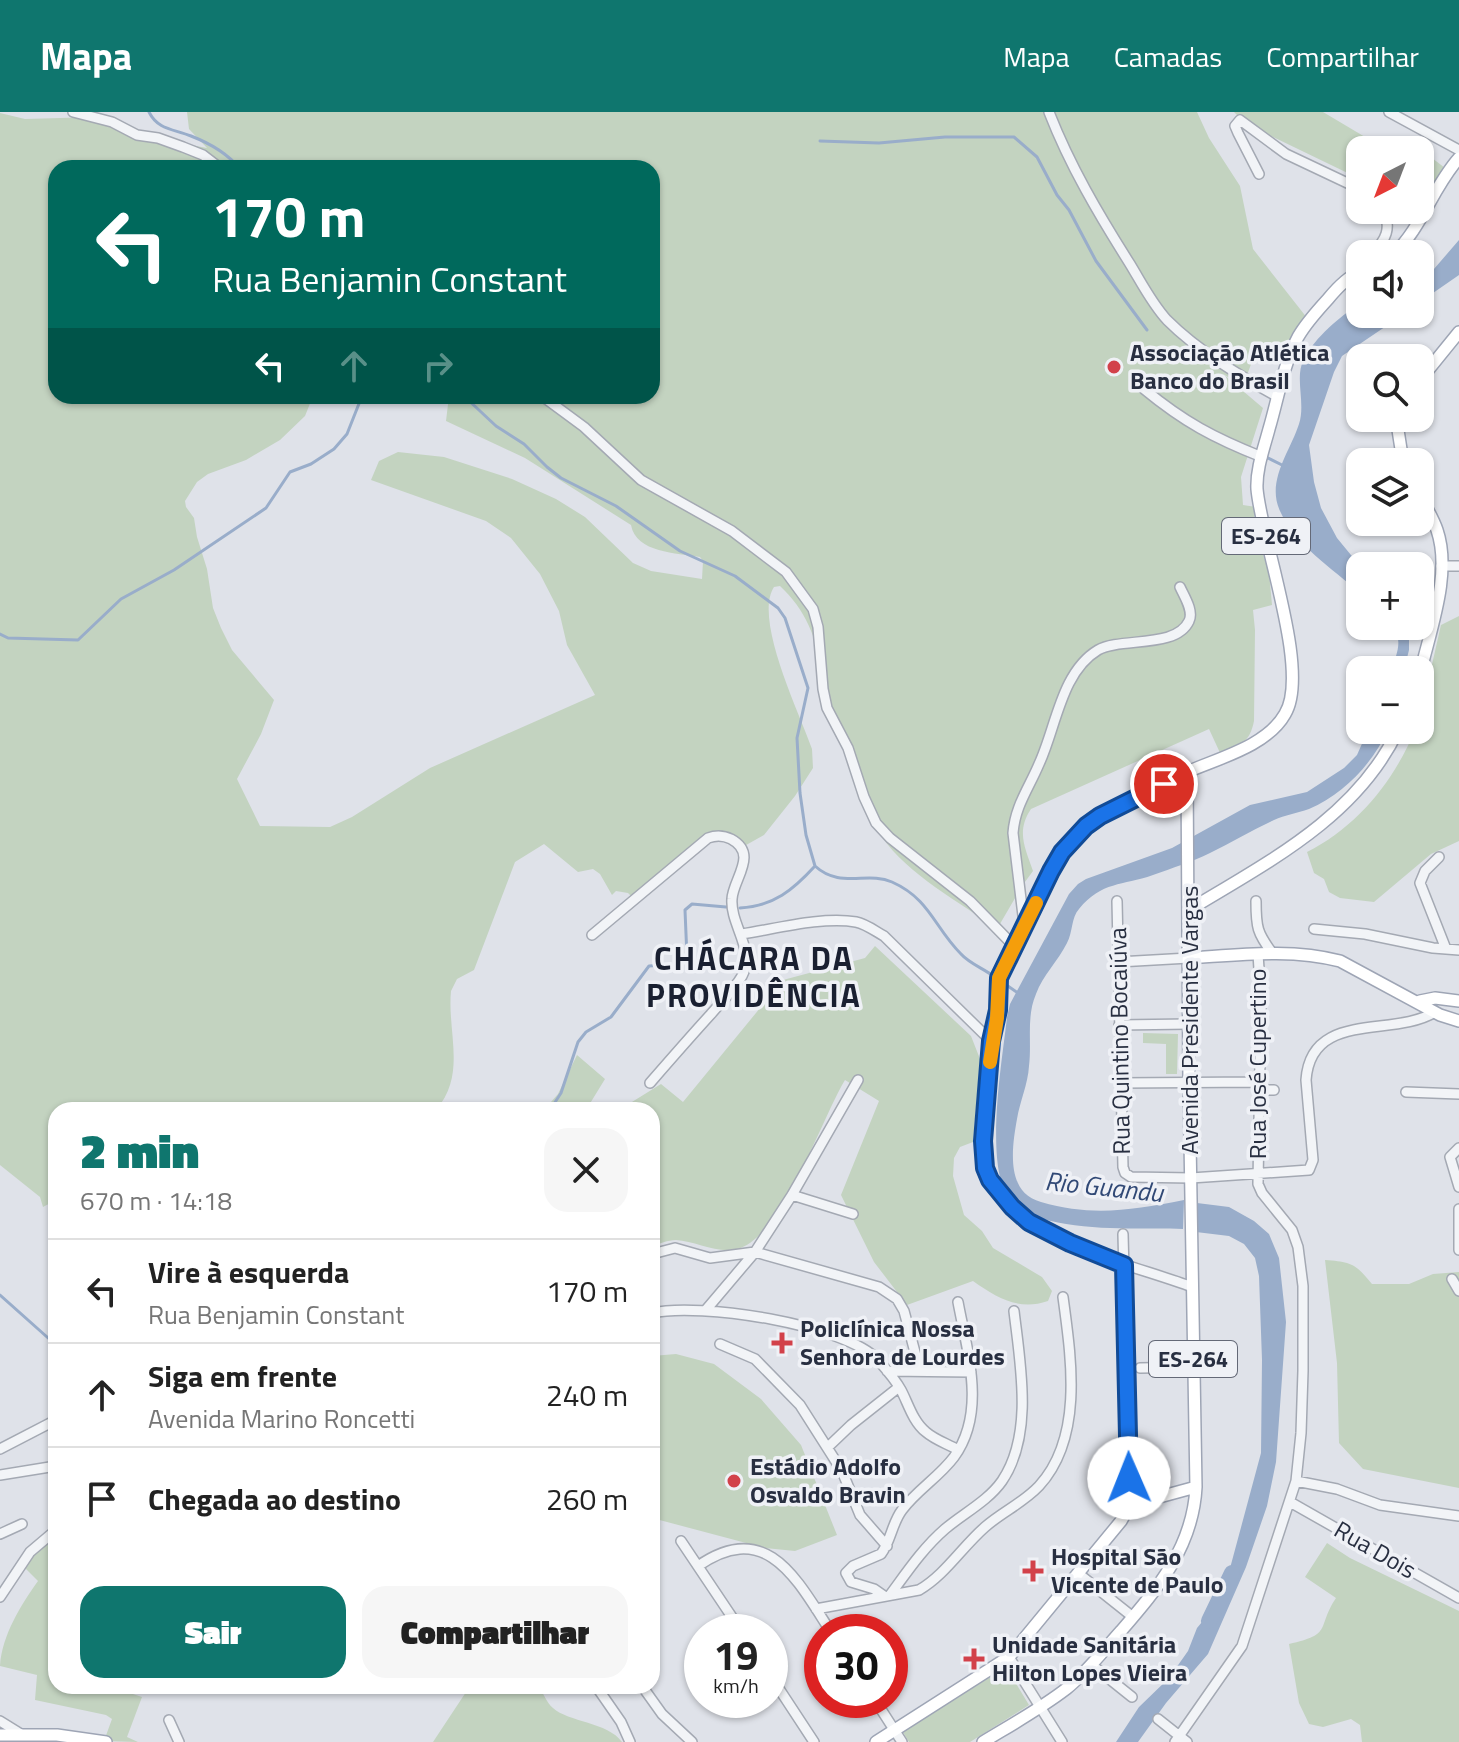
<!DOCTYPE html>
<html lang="pt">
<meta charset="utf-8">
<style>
:root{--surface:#fff;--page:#f6f6f6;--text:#222;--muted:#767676;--line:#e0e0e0;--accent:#0f766e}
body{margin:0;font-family:"Titillium Web",sans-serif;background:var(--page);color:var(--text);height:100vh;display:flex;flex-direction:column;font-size:30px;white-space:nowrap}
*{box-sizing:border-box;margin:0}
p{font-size:26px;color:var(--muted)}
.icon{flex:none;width:44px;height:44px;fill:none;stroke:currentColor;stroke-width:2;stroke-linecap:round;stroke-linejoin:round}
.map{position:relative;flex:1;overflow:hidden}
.details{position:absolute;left:48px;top:990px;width:612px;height:592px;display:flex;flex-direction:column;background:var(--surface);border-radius:24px;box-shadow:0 2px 6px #0004}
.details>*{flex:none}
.top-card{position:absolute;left:48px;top:48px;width:612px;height:244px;border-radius:24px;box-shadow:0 2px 6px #0004;background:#00695c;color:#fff;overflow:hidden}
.needle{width:52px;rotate:222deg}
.controls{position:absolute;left:1346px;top:24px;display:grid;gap:16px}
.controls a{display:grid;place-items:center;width:88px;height:88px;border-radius:16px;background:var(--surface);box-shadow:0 2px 6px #0004;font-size:40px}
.speed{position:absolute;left:684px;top:1502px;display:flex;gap:16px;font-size:40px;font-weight:700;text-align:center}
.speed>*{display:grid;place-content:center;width:104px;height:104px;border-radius:50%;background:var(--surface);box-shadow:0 2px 6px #0004;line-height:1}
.speed small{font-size:20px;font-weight:400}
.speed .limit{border:12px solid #d22;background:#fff;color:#111}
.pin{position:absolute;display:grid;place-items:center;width:68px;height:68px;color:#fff;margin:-34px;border:4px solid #fff;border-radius:50%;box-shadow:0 2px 8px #0007}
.me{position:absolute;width:88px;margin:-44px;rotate:359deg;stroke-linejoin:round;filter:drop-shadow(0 0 6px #0008)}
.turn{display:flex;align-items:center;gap:28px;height:168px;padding:0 32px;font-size:36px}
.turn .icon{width:104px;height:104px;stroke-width:2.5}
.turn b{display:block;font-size:56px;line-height:68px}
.lanes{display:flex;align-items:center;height:76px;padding:0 32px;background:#0003;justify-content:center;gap:40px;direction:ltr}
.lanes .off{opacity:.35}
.round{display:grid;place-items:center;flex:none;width:84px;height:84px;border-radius:24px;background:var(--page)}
.overview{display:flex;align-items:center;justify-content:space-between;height:136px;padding:0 32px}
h1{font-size:48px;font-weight:800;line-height:60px;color:var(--accent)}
.cta{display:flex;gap:16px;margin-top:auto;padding:16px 32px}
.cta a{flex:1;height:92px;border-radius:24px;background:var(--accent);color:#fff;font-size:32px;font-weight:800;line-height:92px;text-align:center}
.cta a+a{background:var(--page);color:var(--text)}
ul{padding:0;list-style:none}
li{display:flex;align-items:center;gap:24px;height:104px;padding:0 32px;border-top:2px solid var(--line)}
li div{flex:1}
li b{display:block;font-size:30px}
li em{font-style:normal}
header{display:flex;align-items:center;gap:48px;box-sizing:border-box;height:112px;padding:0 40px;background:var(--accent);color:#fff}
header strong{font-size:38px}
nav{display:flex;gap:44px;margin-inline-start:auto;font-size:28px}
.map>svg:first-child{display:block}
.green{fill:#c3d3c0;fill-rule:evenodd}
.water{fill:#99adca}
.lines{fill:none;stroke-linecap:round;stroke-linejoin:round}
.stream{stroke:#99adca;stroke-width:3}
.river{stroke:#99adca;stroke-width:16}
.minor-casing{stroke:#a4a9b3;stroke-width:12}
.major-casing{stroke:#9ea5b5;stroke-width:14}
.minor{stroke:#f2f4f7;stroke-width:9}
.major{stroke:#fff;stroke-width:11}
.route-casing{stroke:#114b97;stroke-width:20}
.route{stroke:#1a73e8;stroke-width:14}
.slow{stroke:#f59e0b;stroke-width:14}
.poi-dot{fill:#d2414a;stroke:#eff1f6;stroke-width:3}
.labels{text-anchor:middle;stroke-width:7;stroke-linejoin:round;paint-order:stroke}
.shield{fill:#eff1f6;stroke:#646977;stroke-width:2}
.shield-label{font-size:22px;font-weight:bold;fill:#282f41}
.poi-label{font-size:24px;font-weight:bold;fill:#282f41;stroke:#eff1f6;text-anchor:start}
.street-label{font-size:24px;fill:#282f41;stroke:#eff1f6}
.water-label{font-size:26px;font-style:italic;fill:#314976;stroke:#eff1f6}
.district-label{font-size:32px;font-weight:bold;letter-spacing:2px;fill:#1a2031;stroke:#eff1f6}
</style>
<header>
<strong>Mapa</strong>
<nav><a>Mapa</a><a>Camadas</a><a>Compartilhar</a></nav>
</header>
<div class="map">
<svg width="1459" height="1630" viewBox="0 0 1459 1630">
<rect width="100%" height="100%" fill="#dfe2e9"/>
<path class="green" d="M187 0H1197L1209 26 1240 74 1253 137 1311 211 1284 253 1257 236 1243 274 1223 262 1263 296 1241 365 1243 393 1256 395 1253 413 1269 460 1272 493 1253 498 1255 518 1254 609C1250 630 1240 634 1221 643L1209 617 1031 697C1016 719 1025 736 1033 759L1022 774 997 817C961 791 907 762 882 725 861 696 852 657 840 623 835 611 825 604 821 591 819 582 822 571 821 561 818 527 805 497 780 474L774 475C753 507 800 602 812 637L813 656 795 684 764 723 739 737 724 730H706L636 789 628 781 616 779 612 783 600 762 593 757 578 760 544 732 515 750 474 858 457 867 451 879C447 921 467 962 436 998H56V1088L43 1095 40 1085 0 1053V1L25 7 95 5 169 29 207 36 189 17ZM56 56H652V284H449L446 309 525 346 631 413C636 441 677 441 700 445L703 449 702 467 651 459 633 451 585 405 556 387 512 367 444 345 398 340 379 349 371 368 486 409 511 426 540 462 559 499 567 533 595 583 430 656 352 705 330 715 260 714 237 667 261 622 274 588 232 538 221 516 213 496 207 457 197 425 194 406 186 395 185 389 197 370 208 362 246 348 280 328 305 304 313 284H56Z
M1234 0H1323L1387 38H1360V67L1246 12Z
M1410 29 1445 56 1424 97 1420 96V38H1403Z
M1459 504V729L1431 742 1374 790 1340 786 1329 780 1324 767 1314 761 1307 740C1357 715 1394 669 1415 618H1420V605L1441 513Z
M875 834 971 924 980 947 973 1030 960 1035 954 1046 953 1064 964 1103 982 1119 993 1136 1042 1165 1052 1179 1048 1189C1019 1199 997 1186 973 1169L907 1193 874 1150 841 1083 879 989 845 968C822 1006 781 1127 737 1137 718 1142 695 1129 676 1128 668 1128 659 1132 652 1134V998H619L661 972 683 990 783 868 865 846Z
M1143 921 1178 922 1177 962H1166V932L1143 931Z
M577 943 605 967 586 998H544L558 982Z
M1325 1148C1351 1150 1355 1151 1372 1172H1409L1433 1162 1459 1160V1376L1363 1357 1339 1331 1337 1251Z
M676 1242 714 1252 761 1287 801 1333 837 1423 795 1439 765 1436 652 1406V1244Z
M45 1428 56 1445V1574H109L142 1585 127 1625 138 1630 104 1629 112 1607 106 1603 35 1588 37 1563 0 1554C2 1523 21 1493 38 1469L22 1453Z
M1327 1431 1350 1446 1459 1499V1630H1362L1360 1613 1351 1607 1323 1615 1309 1612 1299 1591 1289 1532C1334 1522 1316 1516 1336 1486L1305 1465Z
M1006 1555 1029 1593 970 1630H909L903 1620Z
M470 1574H539C543 1581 547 1591 553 1596 568 1610 608 1610 622 1630H433Z"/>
<path class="water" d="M1459 128V163L1420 190V166L1434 157Z
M1360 191V202H1404L1342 244 1334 260 1309 333 1314 370 1321 396 1337 426 1360 454V481C1332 456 1296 434 1280 399 1266 369 1290 340 1299 312 1306 291 1294 265 1304 247 1316 224 1339 206 1360 191Z
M1393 514H1409V538L1404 558H1391C1397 542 1403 529 1393 514Z
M1368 618H1388C1372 652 1344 682 1309 697 1297 701 1285 703 1274 708 1252 718 1231 731 1210 741 1192 750 1172 756 1153 763 1122 774 1102 769 1079 797 1071 806 1073 820 1067 831 1058 849 1043 863 1036 882 1026 905 1032 930 1029 954 1028 972 1020 989 1017 1007 1012 1035 1005 1081 1041 1090 1093 1105 1132 1098 1184 1088L1183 1117C1137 1115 1051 1123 1014 1092 981 1065 1003 945 1007 905L1010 892 1069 782 1078 772 1086 767 1172 736 1250 693 1307 680 1344 656 1357 643Z
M1197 1091 1229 1095 1254 1109 1269 1122 1279 1146 1286 1210 1276 1350 1267 1394 1246 1455 1208 1542 1166 1591 1138 1630H1116L1139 1595 1169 1566 1188 1539 1197 1516 1222 1486 1261 1341 1262 1248 1259 1164 1255 1146 1244 1132 1229 1124 1196 1120Z"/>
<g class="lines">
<path class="stream" d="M149 0C158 18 174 17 191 24 209 31 227 41 239 56
M820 29 879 31 945 25H1014L1037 45 1057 83 1069 98 1096 149 1147 218
M464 284 496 314 524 332 547 355 561 366 616 394 680 439 735 464 778 496 785 506 808 576 797 626 800 681 806 723 815 754C840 777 867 759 892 770 930 787 934 815 961 842 969 851 982 856 992 863
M1266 345 1284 354
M0 522 8 526 78 528 121 487 174 458 266 396 290 360 311 352 334 337 347 322 362 284
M740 796C774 794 793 778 815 754
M1005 872 1018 881
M550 998 561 981 578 930 586 920 611 905 649 854 680 852 687 846 685 798 692 792 726 795
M0 1183 56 1233"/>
<path class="river" d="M1209 1509 1232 1461"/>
<g class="minor-casing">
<path id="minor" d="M73 0 112 10 137 23 158 26 183 35 203 43 220 56
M1049 0C1070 54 1099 103 1130 152 1141 170 1152 192 1167 208 1198 239 1240 264 1278 285
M1389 0 1459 38
M1259 62 1238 21 1235 14 1240 8 1286 42 1360 77
M1372 142C1386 128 1392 116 1383 98
M1144 277C1184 310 1214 326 1262 345
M542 284 584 315 641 368 732 419 786 460 813 497 818 515 823 577 827 596 848 636 864 685 876 711 890 726 970 789 1013 833
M1441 454H1459
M1187 660 1100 704 1086 714 1062 740 1051 759 999 866 982 1042C999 1128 1124 1149 1192 1175
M1439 745 1425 759 1420 771 1446 837
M1117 789 1123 1055 1125 1061 1131 1065 1191 1066 1309 1058 1313 1048 1306 968C1311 898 1392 926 1435 900
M1256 789C1256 815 1257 821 1273 842
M1024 812 1013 721C1015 694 1029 676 1039 652 1056 616 1061 560 1098 538 1121 525 1176 537 1189 509 1194 499 1184 484 1180 475
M1314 817 1365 822 1433 836 1459 838
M742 822C775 817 823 804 856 810 866 812 875 819 884 824L991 929
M592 823 708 726C716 723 723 723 731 727 759 742 733 767 732 787 730 813 756 838 742 864 734 878 721 890 711 902 690 925 670 948 650 971
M1118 850 1189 846
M1119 913 1189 912
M1121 971 1258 970
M1258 978H1274
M1406 980 1459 982
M1459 1036 1450 1045 1459 1075
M792 1083 853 1102
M1459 1097V1138
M1123 1122 1130 1393
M652 1142 675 1136 710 1146 755 1140 879 1175 897 1187 904 1199 920 1259
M1452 1167 1459 1179
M705 1199 755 1140 792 1083 858 968
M652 1201C699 1190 844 1212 878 1248 886 1257 895 1267 901 1278 908 1291 913 1310 926 1320 935 1328 948 1332 958 1338
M720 1232 755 1247 800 1293 842 1359 860 1403 887 1434
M1140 1256 1194 1255
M887 1259 971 1260
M829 1334 851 1313 899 1275
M0 1337 56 1308
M0 1363 56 1354
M1296 1369 1337 1377 1380 1393 1459 1404
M1290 1390 1459 1486
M0 1422 22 1412
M681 1429 742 1520
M698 1454C767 1406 797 1468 831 1520
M1079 1462 1133 1505
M890 1483C907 1460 923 1436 945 1417 964 1401 988 1389 1002 1369 1034 1322 1020 1251 1014 1199
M884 1484 874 1477 851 1470 846 1461 853 1454 881 1442C891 1429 892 1411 902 1398 917 1378 939 1365 954 1345 987 1300 967 1239 958 1190
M0 1485 30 1440 56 1418
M816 1497 919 1478C945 1463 962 1435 985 1415 1002 1400 1023 1391 1039 1374 1084 1325 1071 1245 1063 1185
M1009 1545 1062 1630
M1092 1553 1132 1585
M770 1563 814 1630
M596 1574 621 1610 630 1630
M642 1574 662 1602 692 1630
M875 1588 902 1630
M1158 1607 1187 1630
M169 1608 179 1630
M0 1609 21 1622
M1175 1630 1242 1534 1296 1369 1301 1321 1303 1259V1174L1298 1135 1292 1118 1262 1081 1258 1072 1261 887 1258 842"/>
</g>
<g class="major-casing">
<path id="major" d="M1394 142C1422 115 1433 75 1459 46
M1420 268 1459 220
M1401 306 1398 318 1403 350
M1420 384C1426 395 1433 406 1437 418 1452 462 1430 518 1420 562
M1189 798C1268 750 1357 705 1398 618
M1189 846C1238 843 1291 836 1340 849L1440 903 1459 909
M1420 889 1435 886 1459 889
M0 1623H57L106 1630
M876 1630 1009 1545 1121 1409 1130 1393 1196 1375
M983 1630C1011 1613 1040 1597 1066 1577 1087 1560 1103 1539 1121 1519 1158 1476 1193 1435 1196 1375L1189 971 1187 660C1219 646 1267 634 1285 602 1311 560 1261 427 1257 377 1256 357 1264 336 1269 317 1278 287 1283 253 1298 225 1306 211 1317 199 1328 187 1337 176 1347 165 1360 160"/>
</g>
<use href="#minor" class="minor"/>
<use href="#major" class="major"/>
</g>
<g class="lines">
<g class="route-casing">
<path id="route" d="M1129 1366 1124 1153 1070 1131 1029 1110 1012 1095 990 1068 985 1056 983 1029 991 929 998 898 999 866 1051 759 1062 740 1086 714 1100 704 1164 672"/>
</g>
<use href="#route" class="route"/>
<path class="slow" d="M990 950 997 906 999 866 1036 791"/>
</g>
<g class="poi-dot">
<circle cx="1114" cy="255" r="8"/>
<path d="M778 1219h8v8h8v8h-8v8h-8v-8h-8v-8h8z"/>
<circle cx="734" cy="1369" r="8"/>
<path d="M1029 1447h8v8h8v8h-8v8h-8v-8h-8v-8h8z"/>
<path d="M970 1535h8v8h8v8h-8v8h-8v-8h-8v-8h8z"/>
</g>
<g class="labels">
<g class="shield">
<rect x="1222" y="406" width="88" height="36" rx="6"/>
<rect x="1149" y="1229" width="88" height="36" rx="6"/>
</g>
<g class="shield-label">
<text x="1266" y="432">ES-264</text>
<text x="1193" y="1255">ES-264</text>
</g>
<g class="poi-label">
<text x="1130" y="249">Associação Atlética<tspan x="1130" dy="28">Banco do Brasil</tspan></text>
<text x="800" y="1225">Policlínica Nossa<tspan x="800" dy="28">Senhora de Lourdes</tspan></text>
<text x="750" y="1363">Estádio Adolfo<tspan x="750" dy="28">Osvaldo Bravin</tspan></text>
<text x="1051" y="1453">Hospital São<tspan x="1051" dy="28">Vicente de Paulo</tspan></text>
<text x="992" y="1541">Unidade Sanitária<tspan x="992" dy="28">Hilton Lopes Vieira</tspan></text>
</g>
<g class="street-label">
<text transform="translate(1190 908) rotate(-90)" y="8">Avenida Presidente Vargas</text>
<text transform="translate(1120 929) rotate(-91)" y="8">Rua Quintino Bocaiúva</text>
<text transform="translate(1258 952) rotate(-90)" y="8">Rua José Cupertino</text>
<text transform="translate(1375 1438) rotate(30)" y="8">Rua Dois</text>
</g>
<g class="water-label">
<text transform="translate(1104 1075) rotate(6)" y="9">Rio Guandu</text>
</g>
<g class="district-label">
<text x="754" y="858">CHÁCARA DA<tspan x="754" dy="37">PROVIDÊNCIA</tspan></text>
</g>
</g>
</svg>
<div class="controls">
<a><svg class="needle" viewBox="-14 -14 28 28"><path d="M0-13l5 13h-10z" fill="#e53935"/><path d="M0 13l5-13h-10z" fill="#767676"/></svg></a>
<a><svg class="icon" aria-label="sound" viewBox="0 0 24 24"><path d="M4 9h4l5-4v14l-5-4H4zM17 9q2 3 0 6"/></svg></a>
<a><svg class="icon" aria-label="search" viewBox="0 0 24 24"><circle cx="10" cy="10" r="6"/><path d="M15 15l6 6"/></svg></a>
<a><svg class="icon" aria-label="layers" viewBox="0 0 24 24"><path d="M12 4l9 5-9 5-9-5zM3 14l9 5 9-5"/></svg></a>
<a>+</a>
<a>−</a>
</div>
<div class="speed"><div>19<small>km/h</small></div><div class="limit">30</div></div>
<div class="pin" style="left:1164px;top:672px;background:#d93025"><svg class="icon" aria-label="arrive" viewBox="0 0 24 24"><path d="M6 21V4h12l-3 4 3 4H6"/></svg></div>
<svg class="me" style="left:1129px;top:1366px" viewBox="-20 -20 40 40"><circle r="19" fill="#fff"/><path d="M0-13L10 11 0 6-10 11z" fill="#1a73e8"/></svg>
<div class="top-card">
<div class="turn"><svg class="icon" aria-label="left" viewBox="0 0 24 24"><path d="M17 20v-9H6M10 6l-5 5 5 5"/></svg><div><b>170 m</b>Rua Benjamin Constant</div></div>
<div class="lanes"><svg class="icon" aria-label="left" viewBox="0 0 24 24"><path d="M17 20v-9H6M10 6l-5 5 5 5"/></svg><svg class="icon off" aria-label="ahead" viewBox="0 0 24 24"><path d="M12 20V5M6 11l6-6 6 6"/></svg><svg class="icon off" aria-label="right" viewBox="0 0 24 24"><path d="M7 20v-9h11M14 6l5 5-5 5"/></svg></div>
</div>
<section class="details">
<div class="overview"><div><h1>2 min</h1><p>670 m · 14:18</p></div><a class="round"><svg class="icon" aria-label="close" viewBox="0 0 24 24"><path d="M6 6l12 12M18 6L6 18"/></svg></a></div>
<ul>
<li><svg class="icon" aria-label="left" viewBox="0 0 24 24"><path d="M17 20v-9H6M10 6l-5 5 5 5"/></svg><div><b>Vire à esquerda</b><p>Rua Benjamin Constant</p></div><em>170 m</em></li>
<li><svg class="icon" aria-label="ahead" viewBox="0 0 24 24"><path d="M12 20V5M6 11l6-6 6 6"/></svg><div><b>Siga em frente</b><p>Avenida Marino Roncetti</p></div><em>240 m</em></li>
<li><svg class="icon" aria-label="arrive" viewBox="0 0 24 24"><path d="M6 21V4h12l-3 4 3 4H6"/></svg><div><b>Chegada ao destino</b></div><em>260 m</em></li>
</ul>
<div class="cta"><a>Sair</a><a>Compartilhar</a></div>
</section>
</div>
